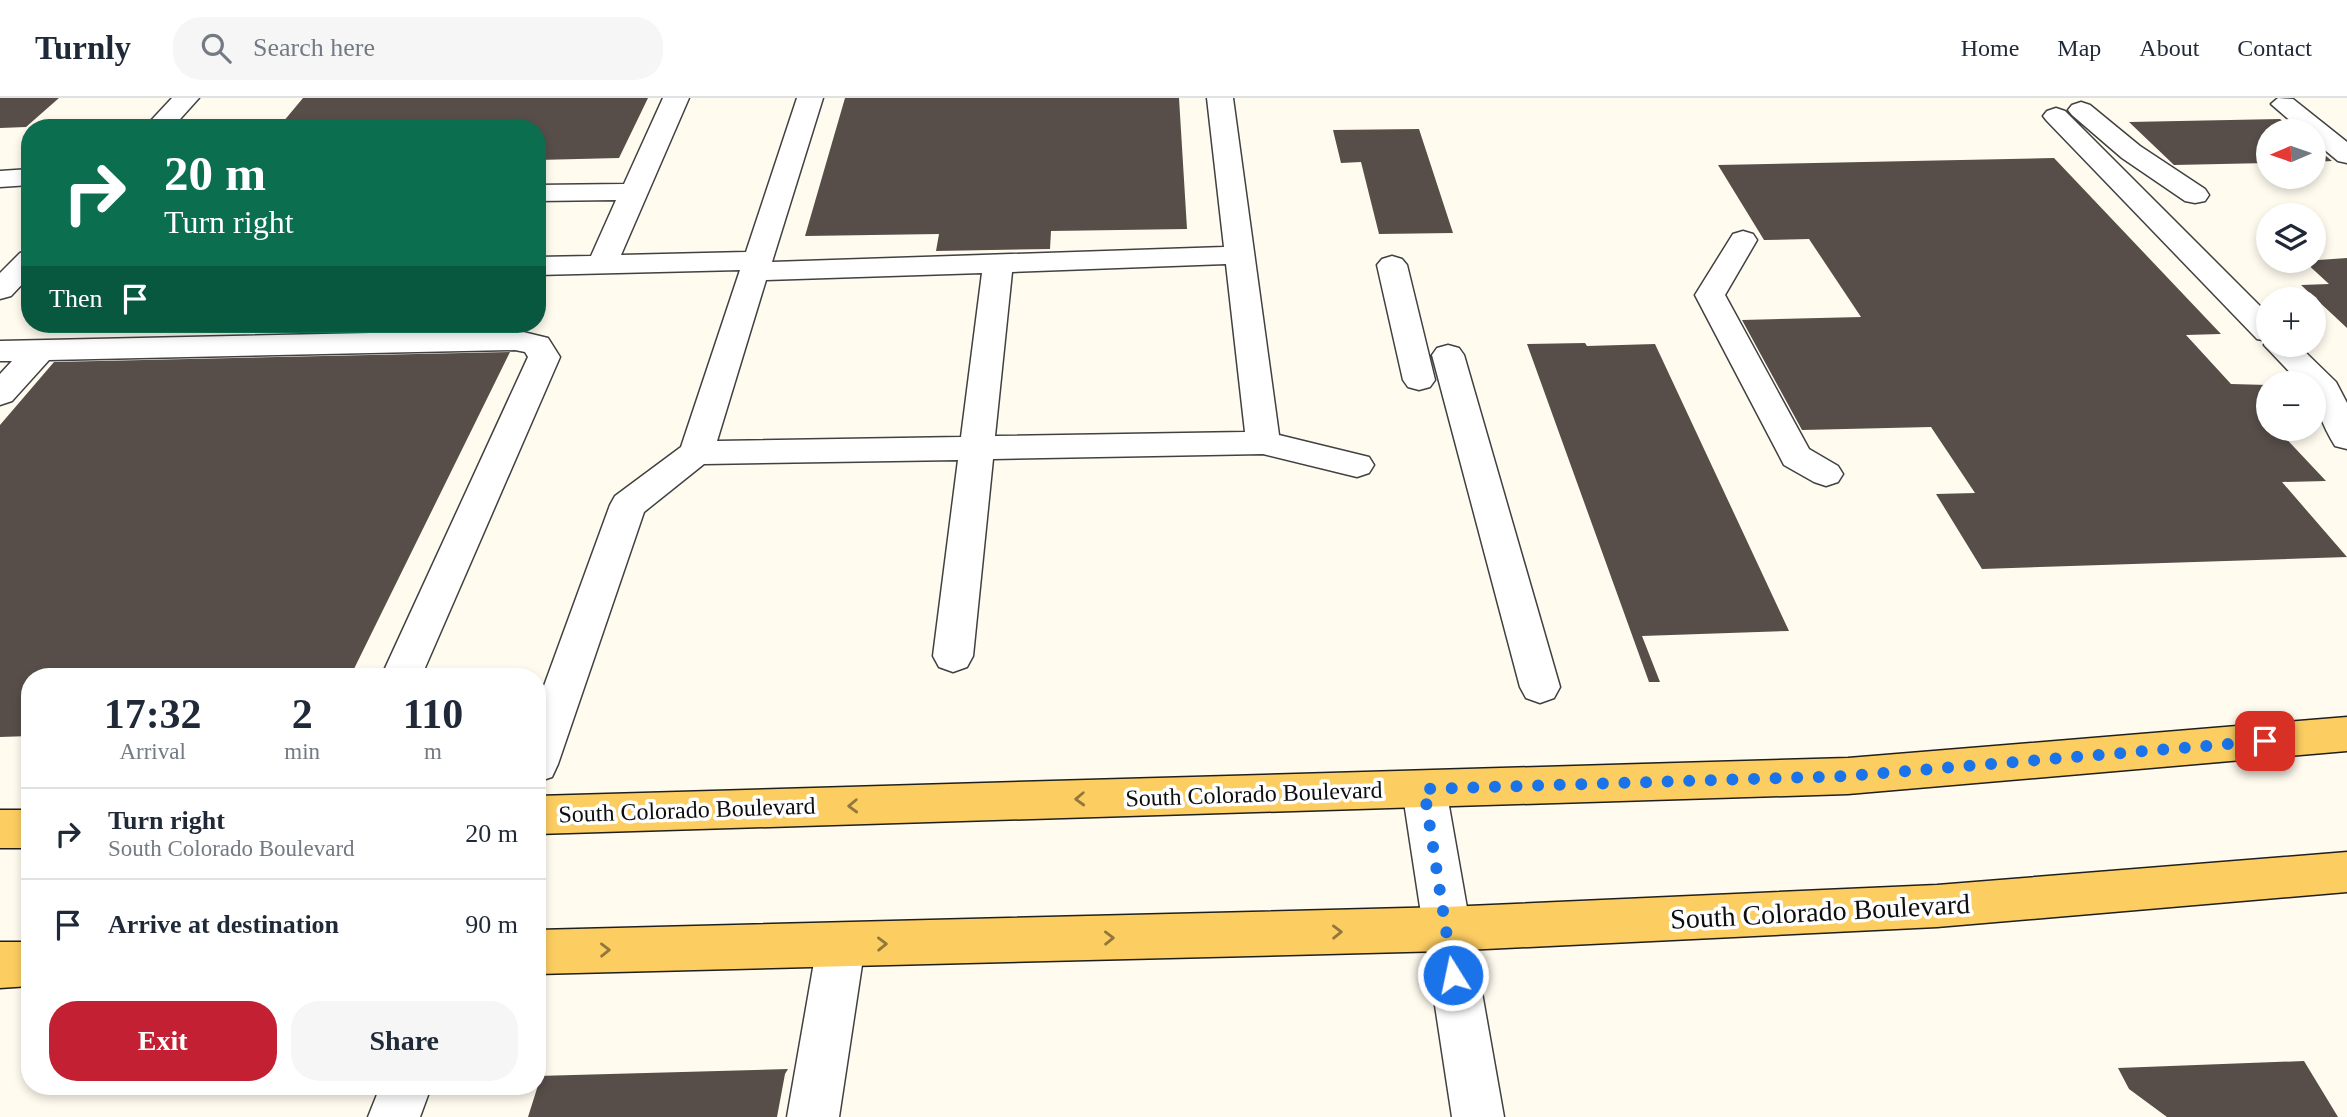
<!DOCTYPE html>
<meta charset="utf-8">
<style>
:root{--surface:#fff;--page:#f6f6f7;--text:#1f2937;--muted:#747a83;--line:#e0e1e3;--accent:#c32133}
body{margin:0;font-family:Georgia,serif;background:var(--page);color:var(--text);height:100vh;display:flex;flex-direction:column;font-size:26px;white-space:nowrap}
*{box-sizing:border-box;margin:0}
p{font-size:23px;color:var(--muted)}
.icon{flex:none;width:38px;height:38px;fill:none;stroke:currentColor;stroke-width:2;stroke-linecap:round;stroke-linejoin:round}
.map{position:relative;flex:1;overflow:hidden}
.drawer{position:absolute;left:21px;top:570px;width:525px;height:427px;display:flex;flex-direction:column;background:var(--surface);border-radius:28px;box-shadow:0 4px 10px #0003}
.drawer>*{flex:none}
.banner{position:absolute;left:21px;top:21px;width:525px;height:214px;border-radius:28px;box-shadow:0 4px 10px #0003;background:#0b6e4f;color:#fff;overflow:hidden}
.needle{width:46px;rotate:268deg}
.tools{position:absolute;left:2256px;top:21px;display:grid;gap:14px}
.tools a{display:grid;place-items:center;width:70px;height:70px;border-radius:50%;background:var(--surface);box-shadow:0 4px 10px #0003;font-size:35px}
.pin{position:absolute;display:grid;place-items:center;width:60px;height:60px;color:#fff;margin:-30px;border-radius:14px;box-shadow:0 4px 10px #0006}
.me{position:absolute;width:77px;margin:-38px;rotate:350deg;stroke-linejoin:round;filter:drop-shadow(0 0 5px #0008)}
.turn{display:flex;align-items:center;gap:24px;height:147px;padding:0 28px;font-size:32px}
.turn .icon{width:91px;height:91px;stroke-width:2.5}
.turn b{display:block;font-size:49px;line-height:60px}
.then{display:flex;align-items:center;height:66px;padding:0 28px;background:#0003;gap:14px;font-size:26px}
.eta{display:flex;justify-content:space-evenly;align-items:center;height:119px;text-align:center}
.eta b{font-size:42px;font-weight:700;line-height:49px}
.action{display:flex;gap:14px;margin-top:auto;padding:14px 28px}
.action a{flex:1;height:80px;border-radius:28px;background:var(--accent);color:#fff;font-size:28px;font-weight:700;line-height:80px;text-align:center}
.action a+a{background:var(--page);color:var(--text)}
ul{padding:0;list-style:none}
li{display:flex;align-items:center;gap:21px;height:91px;padding:0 28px;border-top:2px solid var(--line)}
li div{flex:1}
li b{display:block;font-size:26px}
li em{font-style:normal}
header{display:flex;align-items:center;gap:42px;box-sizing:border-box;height:98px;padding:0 35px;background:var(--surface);border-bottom:2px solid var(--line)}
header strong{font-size:33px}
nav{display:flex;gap:38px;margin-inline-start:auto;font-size:24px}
.search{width:490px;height:63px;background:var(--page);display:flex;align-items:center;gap:18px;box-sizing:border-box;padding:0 24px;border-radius:28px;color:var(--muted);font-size:26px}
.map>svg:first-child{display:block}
.building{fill:#574e4a}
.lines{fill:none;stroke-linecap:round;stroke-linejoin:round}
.minor-casing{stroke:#414141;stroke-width:3}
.major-casing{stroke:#1f1f1f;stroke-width:3}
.minor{fill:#fff;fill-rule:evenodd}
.major{fill:#fccd61;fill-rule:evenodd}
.oneway{stroke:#91773c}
.route{stroke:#1a73e8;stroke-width:12;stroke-dasharray:0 21.6}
.labels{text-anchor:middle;stroke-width:7;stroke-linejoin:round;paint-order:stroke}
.street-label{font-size:24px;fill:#0e0e0e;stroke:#fff}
.near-street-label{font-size:28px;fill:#0e0e0e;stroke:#fff}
</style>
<header>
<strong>Turnly</strong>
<div class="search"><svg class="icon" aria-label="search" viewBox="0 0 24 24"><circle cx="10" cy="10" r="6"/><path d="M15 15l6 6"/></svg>Search here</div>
<nav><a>Home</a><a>Map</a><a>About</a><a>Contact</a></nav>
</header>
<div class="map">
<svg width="2347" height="1019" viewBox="0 0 2347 1019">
<rect width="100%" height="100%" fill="#fffbef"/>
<path class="building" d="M0 0H59L26 29 0 30Z
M303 0H648L619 60 537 62V30H278Z
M845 0H1179L1187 131 1051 133 1050 151 936 153 939 136 805 138Z
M2280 21 2295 33H2268V65L2174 67 2129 24Z
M1419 31 1453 135 1379 136 1361 64 1341 65 1333 32Z
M2314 48 2332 63 2314 64Z
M2054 60 2221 236 2186 237 2231 286 2268 287V331H2277L2326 383 2282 384 2347 459 1982 471 1936 396 1975 395 1931 329 1802 332 1742 222 1861 219 1809 141 1764 142 1718 67Z
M2347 160V230L2301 187 2329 186 2304 163Z
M1585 245 1587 248 1655 246 1789 533 1642 538 1660 584H1649L1527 246Z
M510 254 350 579H30V638L0 639V327L54 264Z
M2304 963 2338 1019H2167L2129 991 2118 970Z
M788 971 785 976 777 1019H528L540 981 537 978Z"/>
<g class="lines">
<g class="minor-casing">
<path id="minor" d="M172 0H199L172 30H144Z
M663 0H689L621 157 746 154 797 0H823L772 164 1224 149 1207 0H1233L1279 337 1369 359 1374 367 1369 375 1357 379 1263 356 993 361 973 558 967 569 953 574 939 569 933 558 958 362 704 366 644 414 558 666 552 679 537 684V607L610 407 615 398 681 349 740 172 537 177V159L591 158 616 102 537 103V87L624 86ZM1226 166 1245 334 995 338 1012 174ZM982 175 961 339 717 343 766 182Z
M2278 0 2293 1 2347 44V65L2338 63 2314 43V33H2302L2271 6Z
M2081 4 2090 7 2140 48 2205 91 2209 97 2205 103 2195 105 2185 103 2122 60 2072 17 2068 12 2072 7Z
M2056 10 2065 13 2268 216V247H2298L2336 284 2347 305V351L2335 348C2323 328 2314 308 2314 285H2300L2264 247 2267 243 2257 241 2047 23 2043 18 2047 13Z
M30 71V87L0 89V73Z
M1743 133 1753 136 1757 142 1725 197 1809 351 1838 368 1843 376 1838 384 1826 388 1814 384 1784 367 1695 197 1733 136Z
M30 152V178L11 198 0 201V175L20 155Z
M1392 158 1402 161 1407 167 1435 282 1430 289 1419 292 1408 289 1403 282 1377 167 1382 161Z
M515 232 548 240 560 259 421 579H381L528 259 525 254 515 252 49 262 12 303 0 307V276L12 263H0V243Z
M1448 247 1459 250 1464 257 1560 589 1554 600 1540 605 1526 600 1520 589 1432 257 1437 250Z
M1424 673 1439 678 1446 691 1504 1019H1452L1402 691 1409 678Z
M841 825 858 831 865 847 839 1019H787L817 847 824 831Z
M380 989H431L420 1019H368Z"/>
</g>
<g class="major-casing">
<path id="major" d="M2347 619V653L1848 696 537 736V698L1848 660Z
M0 712H30V750H0Z
M2347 754V794L1937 829 1445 853 537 876V832L1445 809 1937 787Z
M0 844H30V888L0 890Z"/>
</g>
<use href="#minor" class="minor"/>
<use href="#major" class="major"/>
</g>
<defs><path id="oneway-chevron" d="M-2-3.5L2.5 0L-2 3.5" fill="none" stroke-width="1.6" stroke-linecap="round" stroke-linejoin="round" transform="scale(1.75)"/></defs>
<g class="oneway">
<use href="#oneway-chevron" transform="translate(1080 701) rotate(178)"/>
<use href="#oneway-chevron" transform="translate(853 708) rotate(178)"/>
<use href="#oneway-chevron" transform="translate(1337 834) rotate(-1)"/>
<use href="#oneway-chevron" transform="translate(1109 840) rotate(-1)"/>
<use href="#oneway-chevron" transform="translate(882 846) rotate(-1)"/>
<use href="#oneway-chevron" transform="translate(605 852) rotate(-1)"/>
</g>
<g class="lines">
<path class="route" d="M1453 877 1424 691 1848 678 2265 643"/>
</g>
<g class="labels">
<g class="street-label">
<text transform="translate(1254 696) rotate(-2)" y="8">South Colorado Boulevard</text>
<text transform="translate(687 712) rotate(-2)" y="8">South Colorado Boulevard</text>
</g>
<g class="near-street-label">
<text transform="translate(1820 813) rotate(-3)" y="10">South Colorado Boulevard</text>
</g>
</g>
</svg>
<div class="tools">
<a><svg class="needle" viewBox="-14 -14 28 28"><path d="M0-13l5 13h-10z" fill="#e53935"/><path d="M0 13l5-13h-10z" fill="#747a83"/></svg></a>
<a><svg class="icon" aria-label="layers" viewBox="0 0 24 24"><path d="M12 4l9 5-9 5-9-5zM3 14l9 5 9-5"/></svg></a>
<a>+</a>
<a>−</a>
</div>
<div class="pin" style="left:2265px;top:643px;background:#d93025"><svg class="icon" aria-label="arrive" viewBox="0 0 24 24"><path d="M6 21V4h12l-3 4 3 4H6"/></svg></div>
<svg class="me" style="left:1453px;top:877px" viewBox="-20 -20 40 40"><circle r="17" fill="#1a73e8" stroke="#fff" stroke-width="3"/><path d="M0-11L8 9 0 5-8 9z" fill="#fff"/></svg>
<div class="banner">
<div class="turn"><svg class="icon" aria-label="right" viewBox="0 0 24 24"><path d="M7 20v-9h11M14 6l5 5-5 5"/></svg><div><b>20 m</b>Turn right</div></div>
<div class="then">Then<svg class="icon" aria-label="arrive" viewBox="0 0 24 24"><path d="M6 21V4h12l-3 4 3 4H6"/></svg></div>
</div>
<section class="drawer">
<div class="eta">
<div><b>17:32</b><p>Arrival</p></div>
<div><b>2</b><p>min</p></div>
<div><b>110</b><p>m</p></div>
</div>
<ul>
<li><svg class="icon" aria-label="right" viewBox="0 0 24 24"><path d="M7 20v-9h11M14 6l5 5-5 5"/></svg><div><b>Turn right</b><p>South Colorado Boulevard</p></div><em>20 m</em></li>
<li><svg class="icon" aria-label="arrive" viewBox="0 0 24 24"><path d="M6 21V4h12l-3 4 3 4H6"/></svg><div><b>Arrive at destination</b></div><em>90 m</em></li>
</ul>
<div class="action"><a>Exit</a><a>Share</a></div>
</section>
</div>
